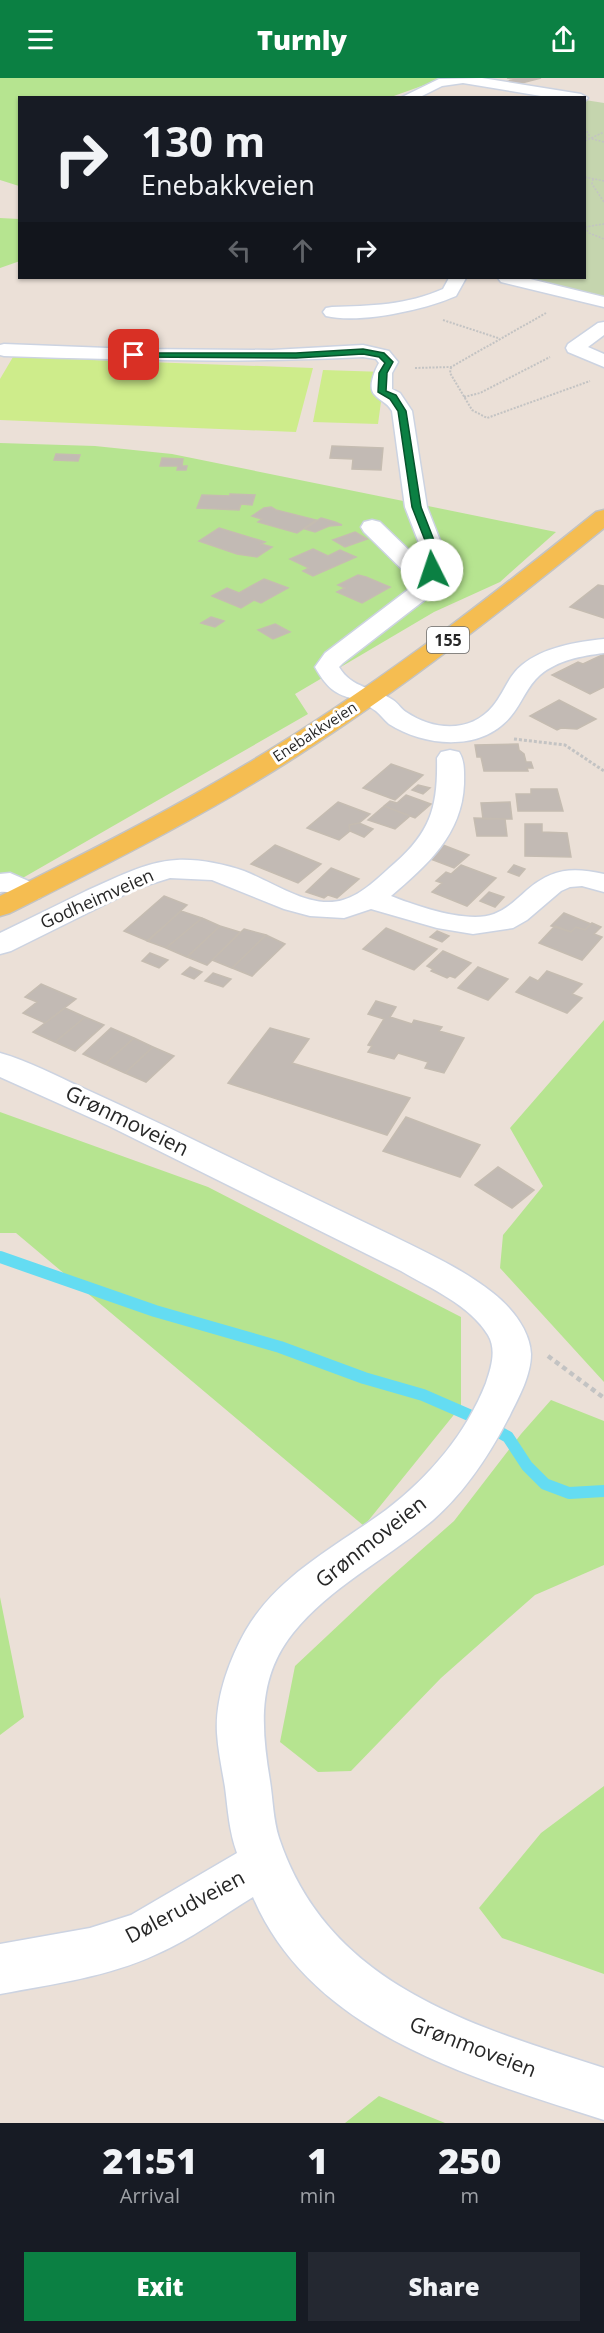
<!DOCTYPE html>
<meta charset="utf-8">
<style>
:root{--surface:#171b24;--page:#242831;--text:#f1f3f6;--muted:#9ea1a6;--accent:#0b8043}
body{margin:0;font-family:"Open Sans",sans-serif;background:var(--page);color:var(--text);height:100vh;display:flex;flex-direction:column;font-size:22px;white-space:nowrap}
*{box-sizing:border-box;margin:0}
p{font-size:20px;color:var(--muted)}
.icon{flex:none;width:33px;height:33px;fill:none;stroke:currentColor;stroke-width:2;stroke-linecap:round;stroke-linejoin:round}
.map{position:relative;height:2045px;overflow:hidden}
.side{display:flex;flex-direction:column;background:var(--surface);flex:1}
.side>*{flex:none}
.banner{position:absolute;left:18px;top:18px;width:568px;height:183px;border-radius:0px;box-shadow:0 2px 4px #0004;background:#171b24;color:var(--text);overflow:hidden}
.pin{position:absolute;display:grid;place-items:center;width:51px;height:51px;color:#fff;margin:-26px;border-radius:12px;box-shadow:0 3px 9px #0006}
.me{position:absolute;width:66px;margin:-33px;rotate:356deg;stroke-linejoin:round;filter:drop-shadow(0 0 4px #0008)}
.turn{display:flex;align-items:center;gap:21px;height:126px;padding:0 24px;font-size:27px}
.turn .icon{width:78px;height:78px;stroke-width:2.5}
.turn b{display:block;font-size:42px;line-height:51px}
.lanes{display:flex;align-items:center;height:57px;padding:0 24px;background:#0003;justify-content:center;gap:30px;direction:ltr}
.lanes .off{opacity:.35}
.eta{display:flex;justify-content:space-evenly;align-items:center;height:102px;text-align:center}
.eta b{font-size:36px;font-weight:800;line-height:42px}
.button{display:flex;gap:12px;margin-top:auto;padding:12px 24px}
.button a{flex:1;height:69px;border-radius:0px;background:var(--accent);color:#fff;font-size:24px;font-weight:800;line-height:69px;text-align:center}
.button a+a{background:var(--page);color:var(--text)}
header{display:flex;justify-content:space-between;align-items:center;height:78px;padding:0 24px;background:var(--accent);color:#fff;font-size:27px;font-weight:800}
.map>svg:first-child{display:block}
.green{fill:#b6e490}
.cemetery{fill:#c5d5ae}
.pitch{fill:#ceec8b}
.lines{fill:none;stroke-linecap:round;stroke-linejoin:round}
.stream{stroke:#64dcf2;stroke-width:12}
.building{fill:#c2bab4;stroke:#c5bcb1;stroke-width:1.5}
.minor-casing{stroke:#ccd3e1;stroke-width:3}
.major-casing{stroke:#c3c3c3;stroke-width:3}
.path-far3{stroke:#c3c3c3;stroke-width:1.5;stroke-dasharray:2 1.5;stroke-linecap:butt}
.path-far2{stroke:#c3c3c3;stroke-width:2;stroke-dasharray:2 1.5;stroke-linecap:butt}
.path-far1{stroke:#c3c3c3;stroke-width:3;stroke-dasharray:3 2;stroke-linecap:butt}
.path{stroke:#c3c3c3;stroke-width:4.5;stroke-dasharray:5 4;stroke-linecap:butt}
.minor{fill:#fff;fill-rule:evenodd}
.major{fill:#f5bd51;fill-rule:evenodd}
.route{fill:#0b8043;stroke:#07532c;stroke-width:1.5}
.labels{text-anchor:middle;stroke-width:6;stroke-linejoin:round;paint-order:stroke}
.far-street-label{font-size:15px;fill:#272727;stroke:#fff}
.shield{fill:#fff;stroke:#686868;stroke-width:1.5}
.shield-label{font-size:16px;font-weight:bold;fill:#272727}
.street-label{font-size:18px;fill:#272727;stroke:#fff}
.near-street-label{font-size:21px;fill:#272727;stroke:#fff}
</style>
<header><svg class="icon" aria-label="menu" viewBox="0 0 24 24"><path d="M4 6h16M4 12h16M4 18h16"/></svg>Turnly<svg class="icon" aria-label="share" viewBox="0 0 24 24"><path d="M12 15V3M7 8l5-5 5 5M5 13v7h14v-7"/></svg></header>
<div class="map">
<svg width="604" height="2045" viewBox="0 0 604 2045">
<rect width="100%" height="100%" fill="#ebe0d7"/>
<path class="green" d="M0 0H444L391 19 20 20 19 108 0 102Z
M0 140 19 141 20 183 0 190Z
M0 365 95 368 172 376 556 454 500 504 434 534 295 616 308 636 0 813Z
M604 942V1304L500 1190 503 1157 543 1108 510 1050Z
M0 1034 208 1109 461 1239V1328L364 1448 16 1155H0Z
M551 1322 604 1343V1487L535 1517 441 1600 351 1693 318 1694 280 1664 295 1588 376 1512 454 1443 521 1356Z
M0 1519 24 1639 0 1657Z
M604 1708V1896L502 1860 479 1830 541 1755Z
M379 2018 445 2045H345Z"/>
<path class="cemetery" d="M585 22 604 25V218L516 200H585Z"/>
<path class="pitch" d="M13 279 313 290 296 354 0 342V301Z
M323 292 385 294 378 346 313 344Z"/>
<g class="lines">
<path class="stream" d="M0 1179 155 1233 280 1269 364 1300 423 1317 469 1337 508 1359 527 1388 545 1406 569 1415 604 1413"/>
</g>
<path class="building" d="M507 0H541L514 7 504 5 514 1Z
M332 368 383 370 381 392 352 391 353 381 330 380Z
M56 376 80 377 78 383 54 382Z
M162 380 183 381 182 388H187L186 392H177L178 388H160Z
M230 416 255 417 252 427 241 426 239 432 197 430 202 417 230 418Z
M271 429 276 432 316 442 297 455 258 444 262 441 252 438 264 430Z
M321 440 335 444 342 447 329 448 315 454 305 451Z
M219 450 265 464 261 466 272 469 257 479 237 476 199 463Z
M355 454 367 461 345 469 333 462Z
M313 471 328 478 340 472 356 479 313 498 303 493 309 490 290 481Z
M358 497 366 499 390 509 362 525 337 514 345 510 338 507Z
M264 501 288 510 261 525 254 522 241 530 212 518 227 510 239 515Z
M598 507 604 508V540L570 529Z
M211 539 224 543 215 549 201 545Z
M275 546 290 554 273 561 258 552Z
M604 576V609L590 616 552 597 578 584 583 586Z
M559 622 596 641 577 651 561 650 557 652 530 638Z
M518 666 519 672 524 676 526 684H531L533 690H527L528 693H484L481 679H477L475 667Z
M391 686 423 697 395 722 363 710Z
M418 707 430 710 423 716 412 712Z
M531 711H557L563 733H518L516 716H531Z
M406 717 431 726 415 740 384 728 390 723 397 725Z
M338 724 370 736 359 745 349 747 350 753 339 762 307 750Z
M510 724 512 741H483L481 725Z
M384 728 410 738 395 751 368 742Z
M474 740 505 741 507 758H477Z
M359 745 373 751 364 759 350 753 349 747Z
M525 746H542V754L567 755 571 779 525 778Z
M275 767 321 786 298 805 251 786Z
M443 767 469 777 454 790 428 780Z
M461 787 496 800 467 828 432 814 442 805 436 803 446 794 451 796Z
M514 787 525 791 519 798 508 794Z
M331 790 359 801 337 820 328 817 324 820 306 814Z
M489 814 504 819 495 829 480 823Z
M164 818 187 827 148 863 124 853Z
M181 833 202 840 166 870 147 863Z
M564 835 591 846 585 852 576 849 571 854 551 848Z
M202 840 220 848 187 879 166 870Z
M592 845 601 849 594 856 602 859 582 882 539 865 555 848 571 854 576 849 585 852Z
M220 848 240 854 207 887 187 879Z
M386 850 437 871 414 892 363 871Z
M244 851 266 857 232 890 212 882Z
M437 853 449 858 442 864 430 859Z
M266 857 285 866 252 898 232 890Z
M443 873 471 885 455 900 450 898 447 900 431 893 433 891 427 888Z
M150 875 168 882 159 890 142 883Z
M190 889 202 894 194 901 182 896Z
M478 889 508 901 488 922 458 910Z
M547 893 582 906 572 916 582 920 567 935 516 914 530 899 538 903Z
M213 895 231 901 223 909 205 903Z
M41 906 76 921 45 945 23 935 37 924 25 919Z
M376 923 396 929 390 939 412 946 414 942 442 949 439 953 464 960 444 995 425 990 428 984 398 975 394 981 368 974 372 968 368 967 384 941 368 936Z
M65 930 85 939 55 964 33 954Z
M85 939 104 947 75 973 55 964Z
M111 950 134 960 105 986 83 976Z
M270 950 309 961 292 985 410 1020 387 1057 228 1005Z
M134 960 153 969 125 995 105 986Z
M153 969 174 978 146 1004 125 995Z
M406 1039 480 1067 460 1099 383 1073Z
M498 1089 534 1112 512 1130 475 1107Z"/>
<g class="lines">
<g class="minor-casing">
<path id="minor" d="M482 0 581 16 588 20 585 23V20H553L463 5 442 8 418 20H400L439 1Z
M449 200H466L456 218C424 232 360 246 326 238L323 234 326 230 332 229C370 228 407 227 443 211Z
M498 200H526L604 219V229L501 204Z
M604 244V257L588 269 604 276V289L568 274 566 270 568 266 598 245Z
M4 266 134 271 272 272 363 267 389 273 398 284 392 295V311L400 315 412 333 427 429 441 465 443 492 431 517 343 585 339 589C352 611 374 609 393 622 398 625 401 631 406 634 434 653 471 655 493 628 504 615 508 598 522 587 544 569 576 564 604 561V575C581 578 558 582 540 597 527 608 522 625 511 638 482 674 425 669 389 646 384 642 381 637 376 633 348 612 336 627 315 589L325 575 413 508 415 504 364 454 361 449 364 444 372 442 380 444 420 483 419 465 405 429 392 333C386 323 381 324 375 317 367 310 375 292 379 285L376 281 363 279C243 285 124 282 4 278L0 277V267Z
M450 672 459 674C465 683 464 695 464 706 462 757 427 787 391 818 416 828 468 846 494 836 507 831 517 821 527 812 552 790 573 789 604 796V814L582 808 570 809 561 813 527 842 513 850 473 856 437 850 371 831 344 840 310 838 284 831 212 802 170 800 138 810 11 873 0 876V855C29 841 57 827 86 813 116 800 144 784 177 782 199 781 223 786 244 793 273 804 311 832 343 822 363 816 379 799 395 785 431 753 438 728 437 680L441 674Z
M10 795 40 808 44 814 40 820C21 825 15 812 0 814V796Z
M0 975C29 983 56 998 83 1010 145 1038 207 1068 268 1098 310 1118 351 1138 393 1158 427 1175 463 1191 493 1215 511 1229 530 1252 531 1276 531 1297 519 1319 510 1337 490 1376 466 1413 433 1442 387 1481 331 1508 293 1555 257 1600 261 1649 270 1703 273 1722 273 1741 279 1760 328 1907 470 1947 604 1990V2042C474 2000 312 1957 253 1819 222 1838 191 1861 157 1876 108 1899 53 1906 0 1916V1866L90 1850 131 1837 237 1775C229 1753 228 1732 225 1709 222 1691 218 1673 217 1655 215 1621 229 1582 246 1552 278 1497 337 1468 386 1432 429 1399 466 1356 486 1305 491 1290 497 1272 488 1257 470 1227 430 1210 401 1193L109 1048 0 999Z"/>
</g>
<g class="major-casing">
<path id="major" d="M604 432V450C505 530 405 609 297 678 206 737 107 786 10 835L0 838V818C94 771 187 724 276 668 389 598 493 517 596 434Z"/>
</g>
<path class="path-far3" d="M585 50 590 59
M585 59 604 64
M585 63 604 54
M585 99 604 103
M593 101 592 106 604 124
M585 149 589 155 604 161
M585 149 604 146"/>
<path class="path-far2" d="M443 242 498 260
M451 289 450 295 472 332 487 340 590 303
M415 290 451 289 546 235
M464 319 480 315 550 279"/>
<path class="path-far1" d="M514 661 565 667 604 693"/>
<path class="path" d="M548 1278 604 1320"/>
<use href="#minor" class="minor"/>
<use href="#major" class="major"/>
</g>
<path class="route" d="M363 271 384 275 393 284 387 295 386 313 396 317 406 333 421 429 435 465V494L427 492 426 465 412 429 398 333 390 321 378 314 379 295 385 285 379 279 363 276 296 280 134 279 130 277 134 275H296Z"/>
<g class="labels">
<g class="far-street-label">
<text transform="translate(315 654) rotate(-33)" y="5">Enebakkveien</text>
</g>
<rect class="shield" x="427" y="549" width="42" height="26" rx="4.5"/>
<g class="shield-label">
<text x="448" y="568">155</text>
</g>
<g class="street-label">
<text transform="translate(97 821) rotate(-24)" y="6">Godheimveien</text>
</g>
<g class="near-street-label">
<text transform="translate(127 1043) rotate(26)" y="7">Grønmoveien</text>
<text transform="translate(371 1464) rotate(-38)" y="7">Grønmoveien</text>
<text transform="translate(185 1829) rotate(-28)" y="7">Dølerudveien</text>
<text transform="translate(473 1969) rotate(21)" y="7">Grønmoveien</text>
</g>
</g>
</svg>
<div class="pin" style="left:134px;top:277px;background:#d93025"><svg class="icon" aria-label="arrive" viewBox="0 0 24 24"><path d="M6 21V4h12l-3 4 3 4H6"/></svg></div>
<svg class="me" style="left:432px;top:492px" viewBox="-20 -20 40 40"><circle r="19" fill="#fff"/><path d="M0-13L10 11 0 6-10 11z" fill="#0b8043"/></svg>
<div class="banner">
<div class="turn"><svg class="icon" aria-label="right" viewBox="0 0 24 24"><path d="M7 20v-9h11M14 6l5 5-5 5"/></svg><div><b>130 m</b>Enebakkveien</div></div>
<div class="lanes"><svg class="icon off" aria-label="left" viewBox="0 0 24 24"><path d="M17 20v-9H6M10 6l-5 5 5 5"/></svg><svg class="icon off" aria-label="ahead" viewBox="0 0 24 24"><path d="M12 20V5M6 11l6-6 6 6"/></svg><svg class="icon" aria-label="right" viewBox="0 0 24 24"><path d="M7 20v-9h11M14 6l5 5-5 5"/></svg></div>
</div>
</div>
<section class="side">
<div class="eta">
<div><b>21:51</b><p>Arrival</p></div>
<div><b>1</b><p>min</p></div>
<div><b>250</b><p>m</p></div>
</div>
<div class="button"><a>Exit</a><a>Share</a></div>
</section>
